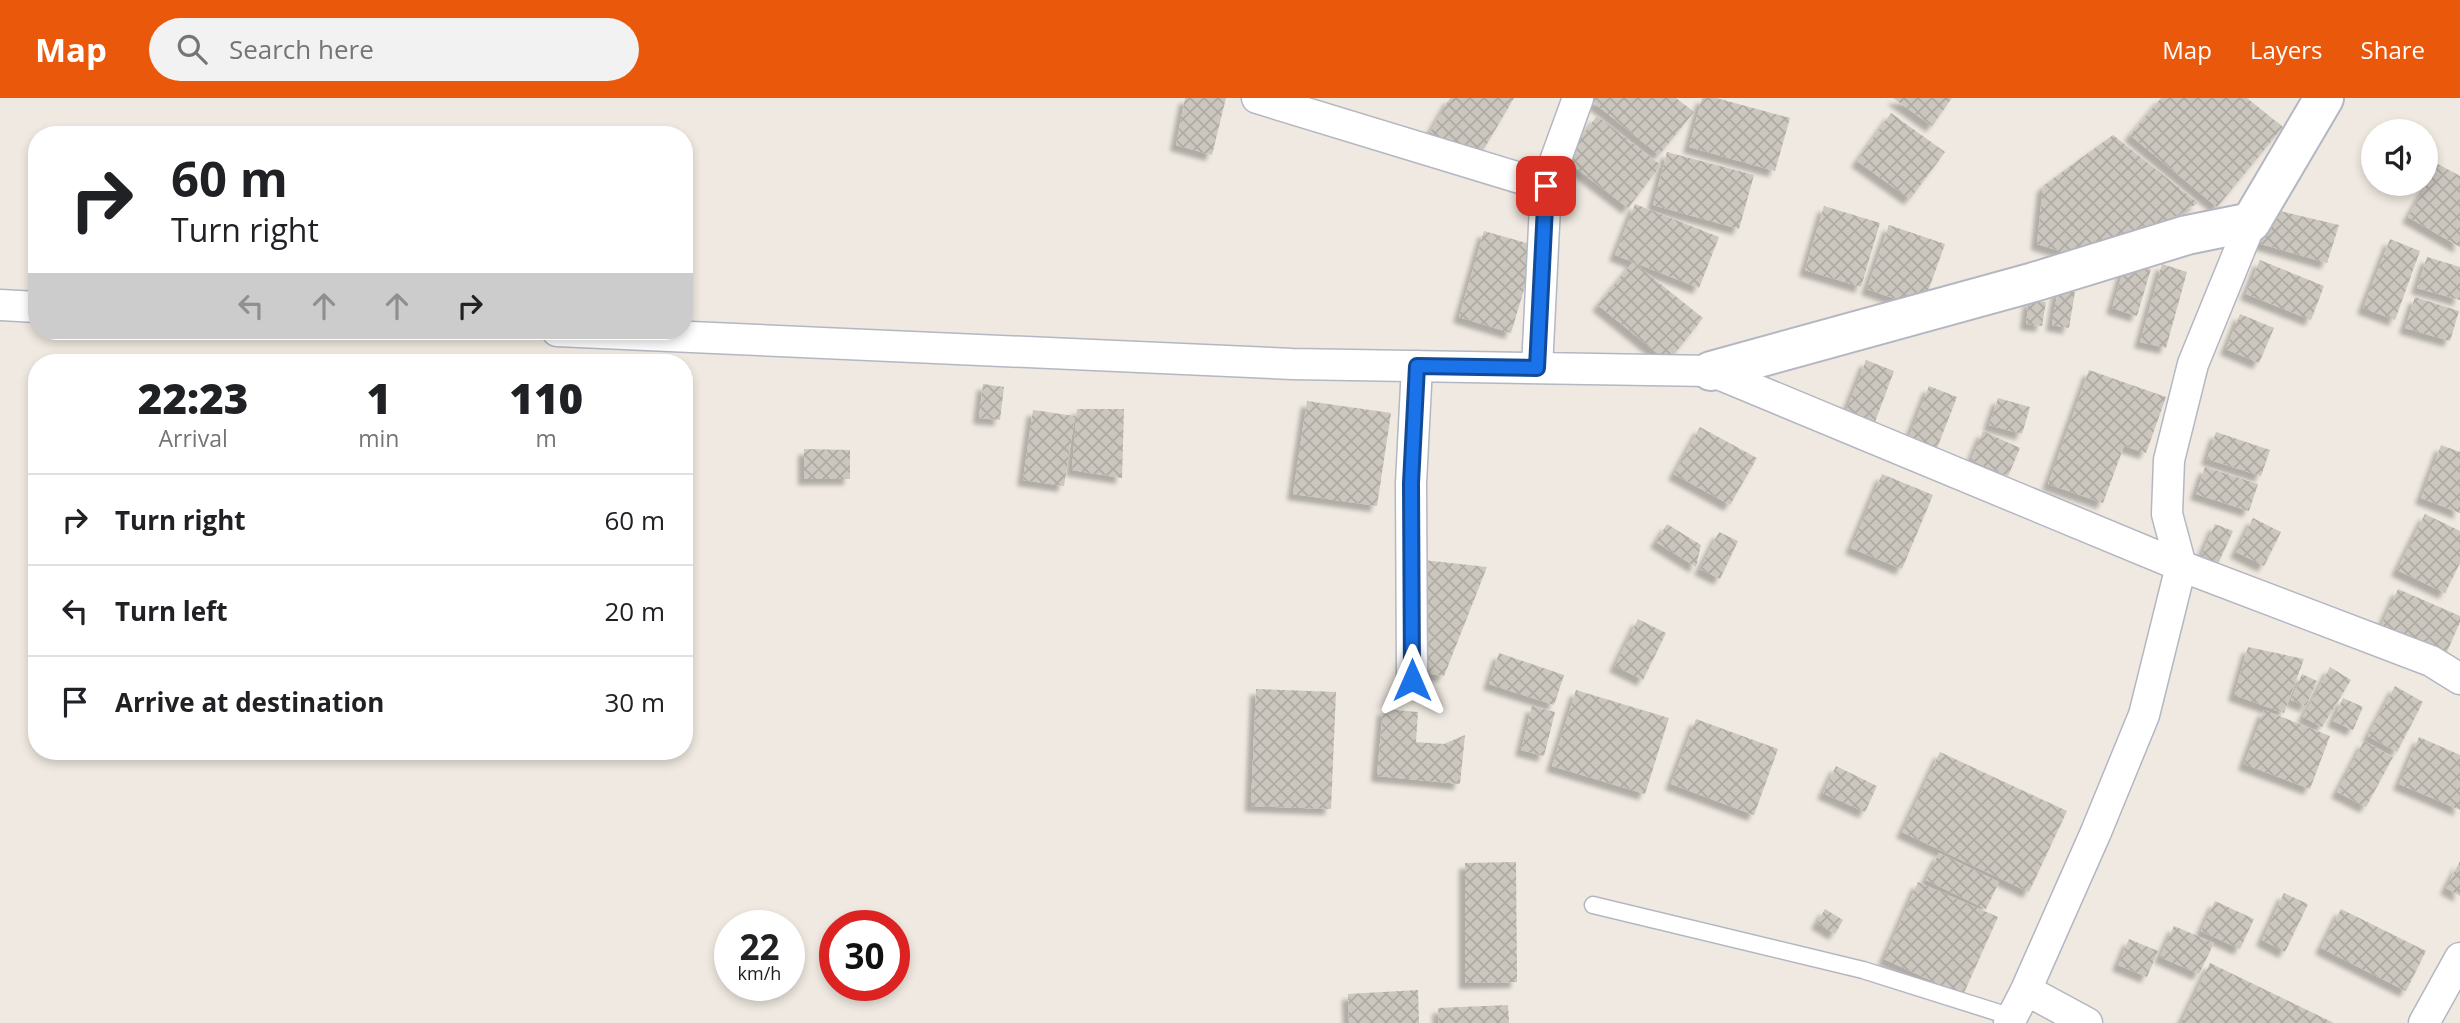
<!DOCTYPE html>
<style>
:root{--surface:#fff;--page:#f2f2f2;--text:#202124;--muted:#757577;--line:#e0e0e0;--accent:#ea580c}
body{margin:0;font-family:"Open Sans",sans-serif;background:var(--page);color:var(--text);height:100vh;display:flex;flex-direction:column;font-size:26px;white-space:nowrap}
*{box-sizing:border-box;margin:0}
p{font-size:23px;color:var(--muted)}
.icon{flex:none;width:38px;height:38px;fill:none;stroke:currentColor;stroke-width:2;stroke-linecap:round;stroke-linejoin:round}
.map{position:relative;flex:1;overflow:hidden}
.side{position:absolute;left:28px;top:256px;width:665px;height:406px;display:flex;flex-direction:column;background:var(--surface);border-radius:28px;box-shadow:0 4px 10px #0003}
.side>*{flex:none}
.top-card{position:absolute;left:28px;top:28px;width:665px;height:214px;border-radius:28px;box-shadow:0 4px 10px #0003;background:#fff;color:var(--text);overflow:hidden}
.tools{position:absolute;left:2361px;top:21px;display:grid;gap:14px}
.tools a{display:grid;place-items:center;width:77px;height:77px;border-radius:50%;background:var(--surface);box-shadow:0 4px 10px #0003;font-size:35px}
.speed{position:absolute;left:714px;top:812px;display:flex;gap:14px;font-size:35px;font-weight:700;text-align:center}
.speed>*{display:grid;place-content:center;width:91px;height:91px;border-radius:50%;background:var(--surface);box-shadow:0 4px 10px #0003;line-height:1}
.speed small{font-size:18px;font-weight:400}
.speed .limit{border:10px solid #d22;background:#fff;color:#111}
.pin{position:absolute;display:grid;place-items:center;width:60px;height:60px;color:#fff;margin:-30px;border-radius:14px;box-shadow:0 4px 10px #0006}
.me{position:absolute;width:77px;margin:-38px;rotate:0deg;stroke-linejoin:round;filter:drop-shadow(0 0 5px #0008)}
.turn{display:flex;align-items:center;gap:24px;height:147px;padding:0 28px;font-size:32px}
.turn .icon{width:91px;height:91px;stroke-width:2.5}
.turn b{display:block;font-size:49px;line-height:60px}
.lanes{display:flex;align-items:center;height:66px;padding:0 28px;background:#0003;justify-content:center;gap:35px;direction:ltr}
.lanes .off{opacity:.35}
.eta{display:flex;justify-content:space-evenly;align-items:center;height:119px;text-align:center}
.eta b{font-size:42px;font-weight:800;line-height:49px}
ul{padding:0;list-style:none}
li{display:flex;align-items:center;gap:21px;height:91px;padding:0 28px;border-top:2px solid var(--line)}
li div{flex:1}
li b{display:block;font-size:26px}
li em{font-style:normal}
header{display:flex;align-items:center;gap:42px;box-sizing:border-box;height:98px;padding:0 35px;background:var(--accent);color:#fff}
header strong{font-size:33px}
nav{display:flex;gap:38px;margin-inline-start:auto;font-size:24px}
.search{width:490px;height:63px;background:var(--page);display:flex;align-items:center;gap:18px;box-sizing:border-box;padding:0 24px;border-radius:38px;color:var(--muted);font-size:26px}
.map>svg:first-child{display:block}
.building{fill:url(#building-cross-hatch);filter:url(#shadow)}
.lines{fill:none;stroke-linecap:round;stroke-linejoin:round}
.service-casing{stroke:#b4b7c1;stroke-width:19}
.minor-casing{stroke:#b4b7c1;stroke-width:33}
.secondary-casing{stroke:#b4b7c1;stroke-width:42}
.service{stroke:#fff;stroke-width:16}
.minor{stroke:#fff;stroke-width:30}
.secondary{stroke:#fff;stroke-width:38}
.route-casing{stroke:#114b97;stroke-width:18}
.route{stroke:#1a73e8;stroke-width:12}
</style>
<header>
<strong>Map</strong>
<div class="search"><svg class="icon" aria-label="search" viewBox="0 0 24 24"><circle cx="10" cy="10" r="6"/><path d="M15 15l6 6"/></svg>Search here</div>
<nav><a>Map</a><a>Layers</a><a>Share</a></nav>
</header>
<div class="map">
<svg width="2460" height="925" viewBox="0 0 2460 925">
<defs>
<pattern id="building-cross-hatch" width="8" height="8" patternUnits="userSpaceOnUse" patternTransform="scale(1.75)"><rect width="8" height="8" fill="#cbc7bf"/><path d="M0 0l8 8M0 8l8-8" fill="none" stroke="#afaba4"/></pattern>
<filter id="shadow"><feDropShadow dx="-6" dy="6" stdDeviation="2" flood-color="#0004"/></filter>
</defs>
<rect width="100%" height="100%" fill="#efe9e1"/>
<path class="building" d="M1185 0H1226L1212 57 1176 47Z
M1450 0H1514L1478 61 1430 34Z
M1588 0H1676L1694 14 1659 57Z
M1702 0H1716L1790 20 1775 73 1689 49Z
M1893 0H1952L1932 28Z
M2161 0H2247L2283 29 2217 109 2130 37Z
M1891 15 1945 54 1910 101 1857 63Z
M1597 18 1661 67 1628 110 1564 61Z
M2113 37 2198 105 2099 165 2037 146 2043 88Z
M1667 54 1754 77 1739 131 1653 107Z
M2438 66 2460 78V149L2408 119Z
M1635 106 1719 139 1699 190 1633 164 1703 220 1668 264 1598 207 1633 164 1615 157Z
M1824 108 1880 125 1861 189 1805 172Z
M2259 108 2339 127 2327 165 2247 142Z
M1889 127 1945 146 1922 210 1867 191Z
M1484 133 1537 148 1511 235 1459 219Z
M2390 141 2420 153 2395 222 2363 210Z
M2427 159 2460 169V202L2417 190Z
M2260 162 2324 188 2311 222 2246 196Z
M2162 166 2187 174 2166 250 2140 244Z
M2124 170 2151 171 2137 218 2112 210Z
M2058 191 2075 194 2069 230 2052 227Z
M2415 199 2459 213 2450 243 2405 230Z
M2029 202 2046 204 2042 228 2026 226Z
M2240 216 2274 230 2259 265 2226 251Z
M1866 262 1894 273 1875 324 1846 313Z
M2089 272 2166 299 2146 355 2124 348 2103 405 2048 386Z
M983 286 1004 289 1000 322 979 320Z
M1929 288 1957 299 1937 350 1909 339Z
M1998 300 2030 309 2022 336 1989 327Z
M1307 303 1391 315 1377 408 1293 396Z
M1077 311H1124L1122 380 1072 372Z
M1033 312 1075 318 1064 388 1023 382Z
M1700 329 1757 360 1730 407 1674 376Z
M1983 333 2020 350 2008 378 1971 362Z
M2216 334 2270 352 2261 378 2207 361Z
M2441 347 2460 354V415L2421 400Z
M804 351 850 352V381H804Z
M2205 369 2258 386 2249 413 2196 396Z
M1882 376 1933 397 1902 471 1851 450Z
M2425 416 2460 433V465L2445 495 2397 472Z
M2253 420 2281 434 2264 468 2236 454Z
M1667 426 1701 447 1696 469 1656 444Z
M2215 426 2233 433 2218 466 2201 458Z
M1719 434 1738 443 1720 481 1700 471Z
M1423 462 1487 469 1444 578 1423 575Z
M2398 491 2460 518V524L2446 556 2381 528Z
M1638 521 1666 535 1643 582 1615 568Z
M2248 549 2304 561 2284 615 2234 597Z
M1499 555 1564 577 1554 607 1489 586Z
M2330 569 2351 582 2322 629 2303 619Z
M2302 576 2317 583 2306 608 2291 602Z
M2395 588 2423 604 2397 654 2368 638Z
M1256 591 1336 594 1331 711 1251 708Z
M1576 592 1669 620 1645 696 1552 668Z
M2343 600 2363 609 2353 632 2333 623Z
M1532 608 1555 614 1544 658 1521 652Z
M1383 611 1418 614 1416 644 1444 646 1465 637 1460 686 1377 678Z
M2264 612 2330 638 2310 691 2244 666Z
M1696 621 1778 651 1754 717 1671 686Z
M2419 639 2460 657V712L2399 686Z
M2364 643 2393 659 2366 709 2337 694Z
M1940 654 2067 713 2029 794 1902 734Z
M1836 668 1877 688 1865 714 1823 695Z
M1939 755 1999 784 1986 811 1926 782Z
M2460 763V798L2446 790Z
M1516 764 1517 884 1465 885V765Z
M1918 784 1998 819 1963 897 1884 861Z
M2284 795 2308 806 2285 854 2262 842Z
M2215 803 2254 821 2240 851 2201 833Z
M1825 811 1843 822 1835 836 1817 825Z
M2341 811 2426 853 2406 893 2321 850Z
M2174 828 2214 845 2199 876 2160 859Z
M2129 841 2158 853 2147 879 2118 867Z
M2210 865 2334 925H2181Z
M1418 892 1419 925H1349L1348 896Z
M1508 907 1509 925H1439L1438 910Z"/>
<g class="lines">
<g class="service-casing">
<path id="service" d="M1593 807 1863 872 2012 919"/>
</g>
<g class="minor-casing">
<path id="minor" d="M1257 0 1546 88
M2251 124 2193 266 2169 362 2167 416 2181 468 2431 563 2460 581
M0 207 37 209
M557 233 1292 266 1711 273 2181 468 2144 617 2096 734 2026 892 2087 925
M1537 270 1546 88 1578 0
M1412 582 1411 385 1417 268
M2009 925 2026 892
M2424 925 2460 860"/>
</g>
<g class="secondary-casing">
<path id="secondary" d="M1711 273 2034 184 2187 137 2251 124 2324 0"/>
</g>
<use href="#service" class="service"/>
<use href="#minor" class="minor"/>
<use href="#secondary" class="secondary"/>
</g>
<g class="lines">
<g class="route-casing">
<path id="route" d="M1412 582 1411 385 1417 268 1537 270 1546 88"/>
</g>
<use href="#route" class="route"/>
</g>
</svg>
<div class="tools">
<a><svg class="icon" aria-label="sound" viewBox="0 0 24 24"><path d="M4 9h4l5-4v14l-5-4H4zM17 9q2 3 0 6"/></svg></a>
</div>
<div class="speed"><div>22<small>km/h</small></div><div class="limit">30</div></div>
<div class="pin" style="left:1546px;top:88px;background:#d93025"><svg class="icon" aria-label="arrive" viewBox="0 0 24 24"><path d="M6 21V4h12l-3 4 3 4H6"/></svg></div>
<svg class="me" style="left:1412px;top:582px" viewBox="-20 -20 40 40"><path d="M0-17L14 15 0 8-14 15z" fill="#1a73e8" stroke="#fff" stroke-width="4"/></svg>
<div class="top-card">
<div class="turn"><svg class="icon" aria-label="right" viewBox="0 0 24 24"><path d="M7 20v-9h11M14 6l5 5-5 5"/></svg><div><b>60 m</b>Turn right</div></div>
<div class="lanes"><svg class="icon off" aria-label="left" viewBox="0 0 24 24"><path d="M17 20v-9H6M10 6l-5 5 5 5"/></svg><svg class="icon off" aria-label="ahead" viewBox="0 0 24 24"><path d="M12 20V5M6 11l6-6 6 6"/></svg><svg class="icon off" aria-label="ahead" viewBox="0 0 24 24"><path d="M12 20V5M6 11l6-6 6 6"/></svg><svg class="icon" aria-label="right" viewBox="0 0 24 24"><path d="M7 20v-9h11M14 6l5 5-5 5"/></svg></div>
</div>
<section class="side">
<div class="eta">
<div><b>22:23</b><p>Arrival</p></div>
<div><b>1</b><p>min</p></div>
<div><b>110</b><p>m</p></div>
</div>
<ul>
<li><svg class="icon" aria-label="right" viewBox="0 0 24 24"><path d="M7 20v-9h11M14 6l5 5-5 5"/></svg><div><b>Turn right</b></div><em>60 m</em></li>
<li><svg class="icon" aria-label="left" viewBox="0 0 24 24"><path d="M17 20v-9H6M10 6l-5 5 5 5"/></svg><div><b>Turn left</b></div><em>20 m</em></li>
<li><svg class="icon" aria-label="arrive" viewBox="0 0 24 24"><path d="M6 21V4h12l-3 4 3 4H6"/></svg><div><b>Arrive at destination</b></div><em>30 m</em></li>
</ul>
</section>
</div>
